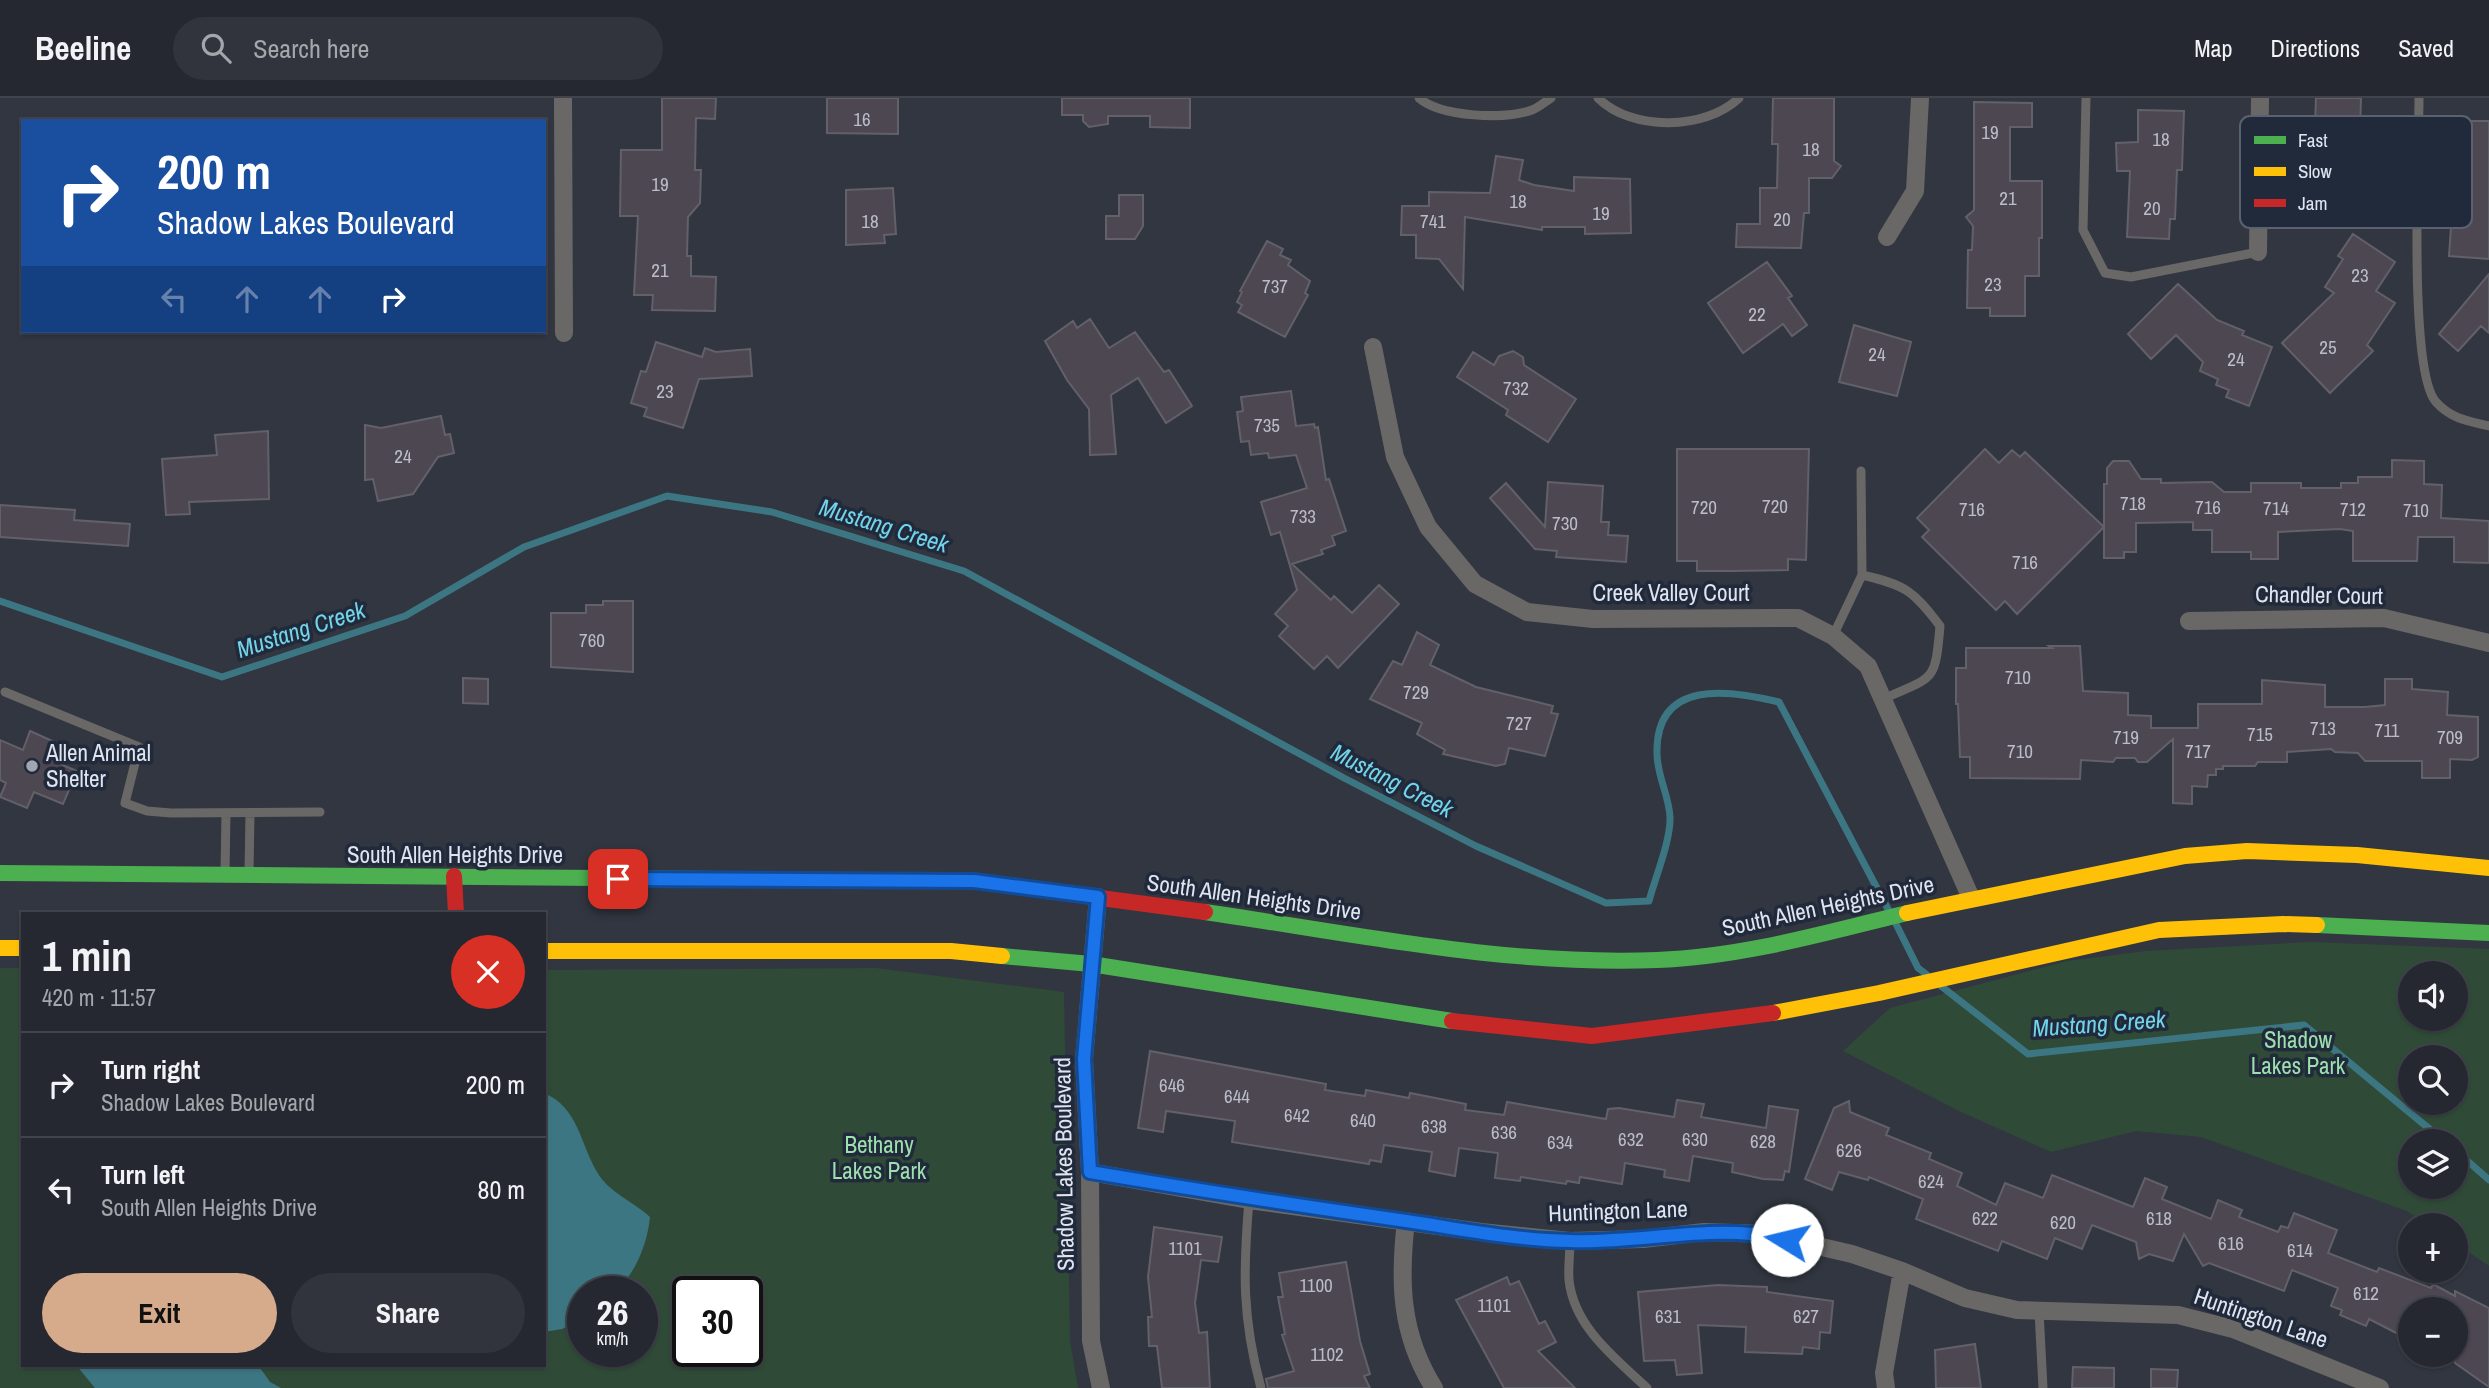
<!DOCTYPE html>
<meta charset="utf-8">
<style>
:root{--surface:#252830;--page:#31343c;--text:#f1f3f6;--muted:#a3a6ab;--line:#42444c;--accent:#d6ab8b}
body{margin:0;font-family:"Archivo Narrow",sans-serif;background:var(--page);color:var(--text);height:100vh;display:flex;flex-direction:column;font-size:26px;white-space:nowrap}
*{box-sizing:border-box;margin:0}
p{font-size:23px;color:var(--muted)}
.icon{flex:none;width:38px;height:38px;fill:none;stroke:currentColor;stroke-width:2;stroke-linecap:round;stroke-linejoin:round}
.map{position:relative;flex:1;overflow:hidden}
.panel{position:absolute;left:21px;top:814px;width:525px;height:455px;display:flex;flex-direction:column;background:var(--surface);border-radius:0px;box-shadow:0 2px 5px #0004,0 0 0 2px var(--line)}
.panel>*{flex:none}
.banner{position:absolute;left:21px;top:21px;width:525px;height:214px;border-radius:0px;box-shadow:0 2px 5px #0004,0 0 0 2px var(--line);background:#1a4fa0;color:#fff;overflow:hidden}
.controls{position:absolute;left:2398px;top:863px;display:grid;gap:14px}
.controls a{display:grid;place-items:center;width:70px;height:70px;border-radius:50%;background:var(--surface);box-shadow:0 2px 5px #0004,0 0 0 2px var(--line);font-size:35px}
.speed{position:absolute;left:567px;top:1178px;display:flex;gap:14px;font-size:35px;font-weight:700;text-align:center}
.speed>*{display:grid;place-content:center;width:91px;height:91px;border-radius:50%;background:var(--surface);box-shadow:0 2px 5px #0004,0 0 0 2px var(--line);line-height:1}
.speed small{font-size:18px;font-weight:400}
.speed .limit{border:4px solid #111;border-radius:10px;background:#fff;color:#111}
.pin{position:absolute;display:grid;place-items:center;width:60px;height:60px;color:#fff;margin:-30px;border-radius:14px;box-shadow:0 4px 10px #0006}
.me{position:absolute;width:77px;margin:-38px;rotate:279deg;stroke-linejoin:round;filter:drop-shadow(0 0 5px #0008)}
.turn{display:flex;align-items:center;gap:24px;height:147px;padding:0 21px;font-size:32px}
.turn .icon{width:91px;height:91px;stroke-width:2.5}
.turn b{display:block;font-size:49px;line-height:60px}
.lanes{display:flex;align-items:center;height:66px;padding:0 21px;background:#0003;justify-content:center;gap:35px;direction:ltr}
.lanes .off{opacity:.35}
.round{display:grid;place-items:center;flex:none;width:74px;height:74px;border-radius:37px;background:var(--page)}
.head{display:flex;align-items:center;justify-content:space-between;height:119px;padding:0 21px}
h1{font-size:42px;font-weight:800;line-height:52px}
.primary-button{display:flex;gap:14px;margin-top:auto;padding:14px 21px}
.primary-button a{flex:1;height:80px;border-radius:42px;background:var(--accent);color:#111;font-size:28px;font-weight:800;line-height:80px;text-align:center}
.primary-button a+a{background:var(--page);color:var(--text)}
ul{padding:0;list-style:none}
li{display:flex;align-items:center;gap:21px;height:105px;padding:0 21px;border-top:2px solid var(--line)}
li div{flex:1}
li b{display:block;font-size:26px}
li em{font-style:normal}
header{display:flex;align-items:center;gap:42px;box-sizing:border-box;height:98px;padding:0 35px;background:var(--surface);border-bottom:2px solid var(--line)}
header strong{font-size:33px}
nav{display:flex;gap:38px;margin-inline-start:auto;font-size:24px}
.search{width:490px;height:63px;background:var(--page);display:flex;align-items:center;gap:18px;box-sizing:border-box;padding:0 24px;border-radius:38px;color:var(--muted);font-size:26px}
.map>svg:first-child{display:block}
.green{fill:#2f4b37;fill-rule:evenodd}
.water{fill:#3d7683}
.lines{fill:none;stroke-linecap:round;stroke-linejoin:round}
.stream{stroke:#3d7683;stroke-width:7}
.building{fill:#4d4752;stroke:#626068;stroke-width:2}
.lane{stroke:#6a6866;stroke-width:9}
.street{stroke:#6a6866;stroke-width:18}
.fast{stroke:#4caf50;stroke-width:16}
.slow{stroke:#ffc107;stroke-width:16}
.jam{stroke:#c62828;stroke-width:16}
.route-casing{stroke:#114b97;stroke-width:18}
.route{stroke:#1a73e8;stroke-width:12}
.poi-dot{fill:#a1a7b2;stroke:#212a3b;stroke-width:2.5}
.labels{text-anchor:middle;stroke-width:7;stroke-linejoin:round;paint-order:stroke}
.number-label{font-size:19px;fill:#babdc8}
.street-label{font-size:23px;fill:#dee4f0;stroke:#212a3b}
.poi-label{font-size:23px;fill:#dee4f0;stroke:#212a3b;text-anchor:start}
.park-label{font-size:23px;fill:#9ddfad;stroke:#212a3b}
.water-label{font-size:24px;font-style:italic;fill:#72d4ea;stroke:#212a3b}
.key{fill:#212a3b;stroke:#5a6271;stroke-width:2}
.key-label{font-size:19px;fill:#dee4f0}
</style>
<header>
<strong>Beeline</strong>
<div class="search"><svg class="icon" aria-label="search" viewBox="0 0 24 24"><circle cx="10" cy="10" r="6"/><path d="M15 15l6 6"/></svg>Search here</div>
<nav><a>Map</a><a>Directions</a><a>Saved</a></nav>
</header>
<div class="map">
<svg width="2489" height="1290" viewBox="0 0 2489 1290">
<rect width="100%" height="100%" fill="#313640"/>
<path class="green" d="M2311 844 2489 851V1168L2455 1145V1127H2428L2407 1113 2201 1039 2136 1033 2051 1054 1957 1012 1843 953 1890 910 2067 863 2146 853ZM2410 875H2455V920H2410ZM2410 959H2455V1004H2410ZM2410 1043H2455V1088H2410Z
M0 870H23V1267H544V872L876 870 1064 894 1070 1243 1078 1290H0ZM583 1194H642V1253H583ZM688 1194H747V1253H688Z"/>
<path class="water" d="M544 995C578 1009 580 1045 597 1074 609 1095 633 1103 650 1119 647 1147 636 1173 617 1193L583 1194V1220L562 1231 544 1234Z
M76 1267H258L270 1284 281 1290H95Z"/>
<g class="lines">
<path class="stream" d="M0 503 222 579 405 518 524 449 667 398 772 414 964 473 1344 680 1476 748 1606 805 1649 803C1655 780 1671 742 1670 719 1669 698 1657 677 1657 656 1655 580 1730 592 1779 604L1889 813
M1895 824 1918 870 1926 876
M1941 888 2028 956 2304 927 2444 1043
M2455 1052 2489 1082"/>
</g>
<path class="building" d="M662 0H716L715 21 696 20 695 72H701L700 105 688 119 687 158H691V178L716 179 715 213 652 212 653 197H634L638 118H620L621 52H662Z
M827 0H898V36L827 35Z
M1062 0H1190V30L1150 29V18H1108V26L1089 29 1083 23V17H1062Z
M1773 0H1834V63L1841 68 1832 80H1809V115H1804L1801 150 1736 149 1737 126H1760V90H1777L1778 46H1772Z
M2316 0H2361L2360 32 2382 33 2381 67H2389L2390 121 2333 120 2331 57 2314 56Z
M1974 4 2032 5V29H2010V83H2042V140H2039V178H2025V218H1990V210H1967L1968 152H1972L1973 128 1966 119 1974 112Z
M2138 12 2184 13 2182 72H2177L2175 121H2170L2169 141 2127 139 2130 73H2117L2116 45 2138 44Z
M2453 23H2489V161L2449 158 2453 100 2467 101 2468 47H2453Z
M1496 58 1523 62 1519 82 1534 87 1574 93V79L1630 81 1631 135 1585 136V129H1542V132L1465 119 1463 191 1439 161 1416 160V137H1401L1402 108H1429V94L1490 95Z
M893 90 896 136 884 137 885 145 846 147V92Z
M1119 97H1143V128L1135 141H1106V118H1119Z
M2353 136 2395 164 2376 193 2395 205 2367 247 2373 253 2330 295 2282 245 2334 195 2325 189 2343 161 2338 158Z
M1267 143 1283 151 1280 157 1291 162 1288 167 1310 183 1305 195 1308 197 1285 239 1238 214 1242 207 1237 204 1242 194 1240 193Z
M1767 164 1792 198 1788 200 1807 227 1792 238 1783 226 1743 255 1708 205Z
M2489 176V235L2481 228 2458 253 2439 236Z
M2178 186 2217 222 2244 233 2242 237 2272 249 2249 308 2226 299 2229 292 2216 287 2218 281 2200 273 2203 264 2176 237 2151 261 2128 236Z
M1090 221 1109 250 1135 234 1164 274 1169 272 1192 308 1166 325 1138 280 1111 297 1116 356 1090 357 1089 311 1067 282 1045 243 1073 223 1077 230Z
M1854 227 1911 244 1897 298 1839 284Z
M656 244 702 259 705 250 716 254 750 251 752 278 699 281 683 330 644 318 647 310 631 305 641 273 646 274Z
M1513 253 1523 259 1524 267 1576 301 1548 344 1506 317 1508 312 1457 279 1473 254 1494 267 1499 258Z
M1291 293 1296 328 1314 326 1315 330 1318 329 1326 382 1329 381 1346 433 1332 438 1335 447 1321 452 1323 456 1292 466 1331 502 1334 498 1352 515 1379 487 1399 506 1338 570 1327 558 1314 571 1279 538 1288 528 1275 516 1297 492 1280 434 1271 437 1261 404 1307 390 1296 357 1269 360 1268 355 1251 357 1249 343 1241 344 1237 314 1243 313 1241 299Z
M441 318 445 337 450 336 454 355 438 359 413 396 378 403 373 381 365 382V327L381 330Z
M268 333 269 401 189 404 190 416 166 417 162 361 217 357 215 337Z
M1677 351H1809L1806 462 1788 461V472L1732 473H1697V463H1677Z
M1985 351 1999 365 2012 352 2020 359 2025 354 2104 429V386H2107V370L2113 363H2129L2141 381H2161V385L2212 384 2224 394H2251V385H2301V390H2341V385H2358V379H2392V362L2424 363V386L2442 387 2441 420 2489 423V465L2454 464V439H2418L2417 463H2353V433L2340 431 2278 434V461H2251V454H2212V432H2193V424L2136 425V454H2124V460H2104V429L2017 516 2005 503 1996 512 1922 439 1929 432 1917 420Z
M1548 384 1603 388 1601 424H1609L1608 437 1628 438 1626 464 1556 459 1557 453 1535 451 1490 400 1506 385 1545 429Z
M0 407 75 412 74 422 130 426 128 448 0 439Z
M603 503H633V574L551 569V515H586V507H603Z
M1417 534 1439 547 1430 567 1476 589 1553 608 1551 615 1558 616 1545 658 1509 650 1505 666 1496 668 1443 656 1445 652 1417 636 1422 625 1370 601 1393 563 1402 567Z
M2049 548H2080L2083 593 2128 595V617L2151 618V630H2198V606H2262V582L2325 587V609H2365L2385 607V581H2412V591L2448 594 2447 617 2478 619V659L2472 662 2450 661V680H2422V663H2365L2358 655 2335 654 2331 651 2287 654V664H2258L2255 668H2223V671H2216V677H2208L2207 689 2192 688V706L2173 705V641L2147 664H2138L2135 660H2116L2113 664 2081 662 2080 681 1970 680V659H1960L1958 606H1956V570H1966V550H2052Z
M463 580 488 581V606L463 605Z
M30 633 59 646 51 662 77 673 63 706 34 694 27 710 0 699 6 685 0 682V642L23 652Z
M1150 953 1326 986 1325 992 1365 998 1366 992 1409 1000 1410 995 1466 1006 1465 1012 1504 1017 1507 1004 1606 1021 1608 1011 1619 1010 1674 1019 1677 1002 1704 1006 1701 1019 1766 1030 1769 1008 1798 1012 1789 1074 1785 1073 1783 1082 1763 1081 1732 1074 1733 1065 1693 1058 1689 1083 1664 1079 1665 1072 1625 1065 1622 1086 1580 1079 1579 1085 1567 1083 1566 1086 1521 1079 1520 1083 1495 1080 1498 1055 1459 1050 1455 1078 1429 1073 1432 1054 1384 1047 1381 1064 1370 1062 1369 1066 1232 1044 1235 1023 1166 1013 1163 1034 1138 1030Z
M1849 1003 1850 1014 1889 1030 1886 1037 1931 1055 1929 1061 1962 1075 1957 1088 1996 1107 2005 1085 2043 1100 2052 1077 2133 1109 2145 1080 2167 1089 2162 1101 2211 1121 2218 1102 2242 1112 2239 1119 2278 1134 2281 1128 2288 1130 2294 1115 2337 1132 2328 1155 2377 1174 2379 1170 2431 1190 2433 1186 2455 1198V1193L2489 1210V1289L2455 1265V1211H2410V1242L2369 1221 2366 1228 2340 1217 2342 1212 2331 1208 2338 1190 2292 1172 2284 1193 2209 1165 2203 1168 2184 1136 2173 1163 2149 1156 2139 1161 2136 1144 2092 1127 2082 1151 2055 1140 2047 1161 2002 1143 1998 1153 1916 1121 1923 1101 1869 1079 1868 1082 1839 1074 1832 1092 1805 1081 1834 1010Z
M1154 1129 1222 1139 1218 1164 1201 1162 1195 1205 1199 1235 1207 1234 1210 1290H1162L1157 1248H1149L1148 1219H1152L1148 1179Z
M1346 1164 1360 1243 1370 1276 1364 1278 1370 1290H1268L1266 1281 1294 1273 1282 1237 1285 1236 1278 1199H1283L1279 1175Z
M1507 1179 1510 1187 1519 1183 1539 1226 1545 1223 1556 1244 1538 1253 1575 1290H1504L1456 1202Z
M1718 1187 1767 1189V1194L1833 1203 1830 1235 1820 1234 1819 1251 1803 1249 1802 1256 1745 1254 1746 1229 1698 1227 1702 1275 1677 1277 1675 1262 1644 1263 1638 1194Z
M1975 1246 1981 1290H1936L1935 1252Z
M2073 1269 2114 1270V1290H2072Z
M2151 1271 2178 1272 2177 1290H2151Z"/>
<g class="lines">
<path class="lane" d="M1419 0C1441 19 1505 22 1532 12 1538 10 1545 4 1551 0
M1598 0C1632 34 1706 32 1739 0
M2086 0 2083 132 2105 175 2131 179 2258 154
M2419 0C2419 53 2408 273 2436 304 2451 321 2469 323 2489 328
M1862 477C1905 487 1913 492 1940 528 1935 586 1934 578 1883 601
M1833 538 1862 477 1861 373
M5 594 139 649 125 705 147 713 171 715 320 714
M225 774 226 716
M249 774 250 716
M1249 1102C1243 1173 1242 1220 1261 1290
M1570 1143C1570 1156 1568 1169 1569 1182 1574 1229 1615 1260 1647 1290
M2039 1213 2043 1290"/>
<path class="street" d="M563 0 564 235
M1887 139 1915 93 1920 0
M2258 154 2260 0
M1373 249 1395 359 1428 429 1475 486 1527 514 1593 521 1798 520 1833 538 1868 568 1971 800
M2189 523 2384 520 2489 545
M1098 799 1084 961 1090 1074 1091 1243 1101 1290
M1090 1074 1249 1102 1481 1134 1570 1143 1643 1141 1704 1134 1766 1136 1852 1156 1902 1173 1965 1200 2017 1212 2178 1217 2233 1231 2380 1290
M1406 1123C1399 1183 1400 1236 1434 1290
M1886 1290 1884 1275 1902 1173"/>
<path class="fast" d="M0 775 723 781
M1205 814C1355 836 1506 868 1657 862 1742 859 1825 835 1907 815
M2317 827 2489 835
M1002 858 1091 866 1452 923"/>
<path class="slow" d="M1907 815 2185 758 2247 753 2357 757 2489 770
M0 850H23
M544 853H951L1002 858
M1773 915 1879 895 2159 832 2283 826 2317 827"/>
<path class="jam" d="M454 778 456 816
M723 781 974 783 1205 814
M1452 923 1592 938 1773 915"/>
</g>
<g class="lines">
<g class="route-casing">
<path id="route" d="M618 781 974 783 1098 799 1084 961 1090 1074C1196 1092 1301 1108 1406 1123 1460 1131 1515 1142 1570 1143 1643 1146 1715 1124 1787 1142"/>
</g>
<use href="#route" class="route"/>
</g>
<circle class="poi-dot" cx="32" cy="668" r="7"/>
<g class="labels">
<g class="number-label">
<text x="862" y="28">16</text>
<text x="1990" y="41">19</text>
<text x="2161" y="48">18</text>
<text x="1811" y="58">18</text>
<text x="660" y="93">19</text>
<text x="2008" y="107">21</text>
<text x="1518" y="110">18</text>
<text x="2152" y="117">20</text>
<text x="1601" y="122">19</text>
<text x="1782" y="128">20</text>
<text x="870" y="130">18</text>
<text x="1433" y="130">741</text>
<text x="660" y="179">21</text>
<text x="2360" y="184">23</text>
<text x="1993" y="193">23</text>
<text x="1275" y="195">737</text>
<text x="1757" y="223">22</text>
<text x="2328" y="256">25</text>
<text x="1877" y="263">24</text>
<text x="2236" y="268">24</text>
<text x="1516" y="297">732</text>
<text x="665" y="300">23</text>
<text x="1267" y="334">735</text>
<text x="403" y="365">24</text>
<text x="2133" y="412">718</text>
<text x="1775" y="415">720</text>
<text x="1704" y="416">720</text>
<text x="2208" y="416">716</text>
<text x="2276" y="417">714</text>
<text x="1972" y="418">716</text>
<text x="2353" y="418">712</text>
<text x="2416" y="419">710</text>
<text x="1303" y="425">733</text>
<text x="1565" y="432">730</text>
<text x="2025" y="471">716</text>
<text x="592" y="549">760</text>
<text x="2018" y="586">710</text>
<text x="1416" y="601">729</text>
<text x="1519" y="632">727</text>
<text x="2323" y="637">713</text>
<text x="2387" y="639">711</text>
<text x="2260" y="643">715</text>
<text x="2126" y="646">719</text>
<text x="2450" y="646">709</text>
<text x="2020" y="660">710</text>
<text x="2198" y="660">717</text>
<text x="1172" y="994">646</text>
<text x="1237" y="1005">644</text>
<text x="1297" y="1024">642</text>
<text x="1363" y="1029">640</text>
<text x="1434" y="1035">638</text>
<text x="1504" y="1041">636</text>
<text x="1631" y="1048">632</text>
<text x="1695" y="1048">630</text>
<text x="1763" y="1050">628</text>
<text x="1560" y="1051">634</text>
<text x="1849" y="1059">626</text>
<text x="1931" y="1090">624</text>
<text x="1985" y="1127">622</text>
<text x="2159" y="1127">618</text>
<text x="2063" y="1131">620</text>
<text x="2231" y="1152">616</text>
<text x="1185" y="1157">1101</text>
<text x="2300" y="1159">614</text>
<text x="1316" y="1194">1100</text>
<text x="2366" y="1202">612</text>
<text x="1494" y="1214">1101</text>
<text x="1668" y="1225">631</text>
<text x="1806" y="1225">627</text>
<text x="1327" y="1263">1102</text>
</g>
<g class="street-label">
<text x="1671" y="503">Creek Valley Court</text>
<text transform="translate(2319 497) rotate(1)" y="8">Chandler Court</text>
<text x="455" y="765">South Allen Heights Drive</text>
<text transform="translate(1254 799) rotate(8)" y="8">South Allen Heights Drive</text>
<text transform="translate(1828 808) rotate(-12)" y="8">South Allen Heights Drive</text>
<text transform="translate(1064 1066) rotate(-91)" y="8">Shadow Lakes Boulevard</text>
<text transform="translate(1618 1113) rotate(-2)" y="8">Huntington Lane</text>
<text transform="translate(2261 1220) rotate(19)" y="8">Huntington Lane</text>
</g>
<g class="poi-label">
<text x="46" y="663">Allen Animal<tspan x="46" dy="26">Shelter</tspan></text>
</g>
<g class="park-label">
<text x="2298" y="950">Shadow<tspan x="2298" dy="26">Lakes Park</tspan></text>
<text x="879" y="1055">Bethany<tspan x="879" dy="26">Lakes Park</tspan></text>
</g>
<g class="water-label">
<text transform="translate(884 428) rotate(17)" y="8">Mustang Creek</text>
<text transform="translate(301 532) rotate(-18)" y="8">Mustang Creek</text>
<text transform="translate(1392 683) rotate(27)" y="8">Mustang Creek</text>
<text transform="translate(2099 926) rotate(-4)" y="8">Mustang Creek</text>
</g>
</g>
<rect x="2240" y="18" width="232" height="112" rx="10" class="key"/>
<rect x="2254" y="38" width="32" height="8" fill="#4caf50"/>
<rect x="2254" y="69" width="32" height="9" fill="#ffc107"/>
<rect x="2254" y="101" width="32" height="8" fill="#c62828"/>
<g class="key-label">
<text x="2298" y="49">Fast</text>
<text x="2298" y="80">Slow</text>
<text x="2298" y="112">Jam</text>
</g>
</svg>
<div class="controls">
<a><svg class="icon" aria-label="sound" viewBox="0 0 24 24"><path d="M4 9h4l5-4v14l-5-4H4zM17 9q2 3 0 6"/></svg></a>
<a><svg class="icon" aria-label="search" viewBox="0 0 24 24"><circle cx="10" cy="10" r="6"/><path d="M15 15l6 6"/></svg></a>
<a><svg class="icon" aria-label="layers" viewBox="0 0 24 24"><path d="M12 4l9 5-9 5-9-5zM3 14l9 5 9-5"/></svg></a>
<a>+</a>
<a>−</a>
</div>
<div class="speed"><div>26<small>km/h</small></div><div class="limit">30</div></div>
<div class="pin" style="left:618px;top:781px;background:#d93025"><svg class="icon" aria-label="arrive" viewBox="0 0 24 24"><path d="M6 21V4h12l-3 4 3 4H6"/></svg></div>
<svg class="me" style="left:1787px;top:1142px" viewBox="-20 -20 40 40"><circle r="19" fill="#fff"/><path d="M0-13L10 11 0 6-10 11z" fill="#1a73e8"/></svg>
<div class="banner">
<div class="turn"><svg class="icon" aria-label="right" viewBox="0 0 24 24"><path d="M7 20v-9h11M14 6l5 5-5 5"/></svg><div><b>200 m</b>Shadow Lakes Boulevard</div></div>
<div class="lanes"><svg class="icon off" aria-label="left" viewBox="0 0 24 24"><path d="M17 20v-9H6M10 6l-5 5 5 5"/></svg><svg class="icon off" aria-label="ahead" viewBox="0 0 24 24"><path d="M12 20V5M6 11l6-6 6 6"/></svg><svg class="icon off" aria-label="ahead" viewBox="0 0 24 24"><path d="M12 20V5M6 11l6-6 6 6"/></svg><svg class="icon" aria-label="right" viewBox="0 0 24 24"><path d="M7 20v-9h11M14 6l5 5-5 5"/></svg></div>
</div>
<section class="panel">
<div class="head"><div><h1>1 min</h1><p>420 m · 11:57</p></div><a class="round" style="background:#d93025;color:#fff"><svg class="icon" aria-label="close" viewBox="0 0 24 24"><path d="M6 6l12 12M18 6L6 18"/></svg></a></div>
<ul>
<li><svg class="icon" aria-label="right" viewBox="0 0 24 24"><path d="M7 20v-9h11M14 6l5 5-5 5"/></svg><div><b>Turn right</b><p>Shadow Lakes Boulevard</p></div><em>200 m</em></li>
<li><svg class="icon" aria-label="left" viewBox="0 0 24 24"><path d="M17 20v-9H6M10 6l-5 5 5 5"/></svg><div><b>Turn left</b><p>South Allen Heights Drive</p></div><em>80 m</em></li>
</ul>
<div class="primary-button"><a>Exit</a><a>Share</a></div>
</section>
</div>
